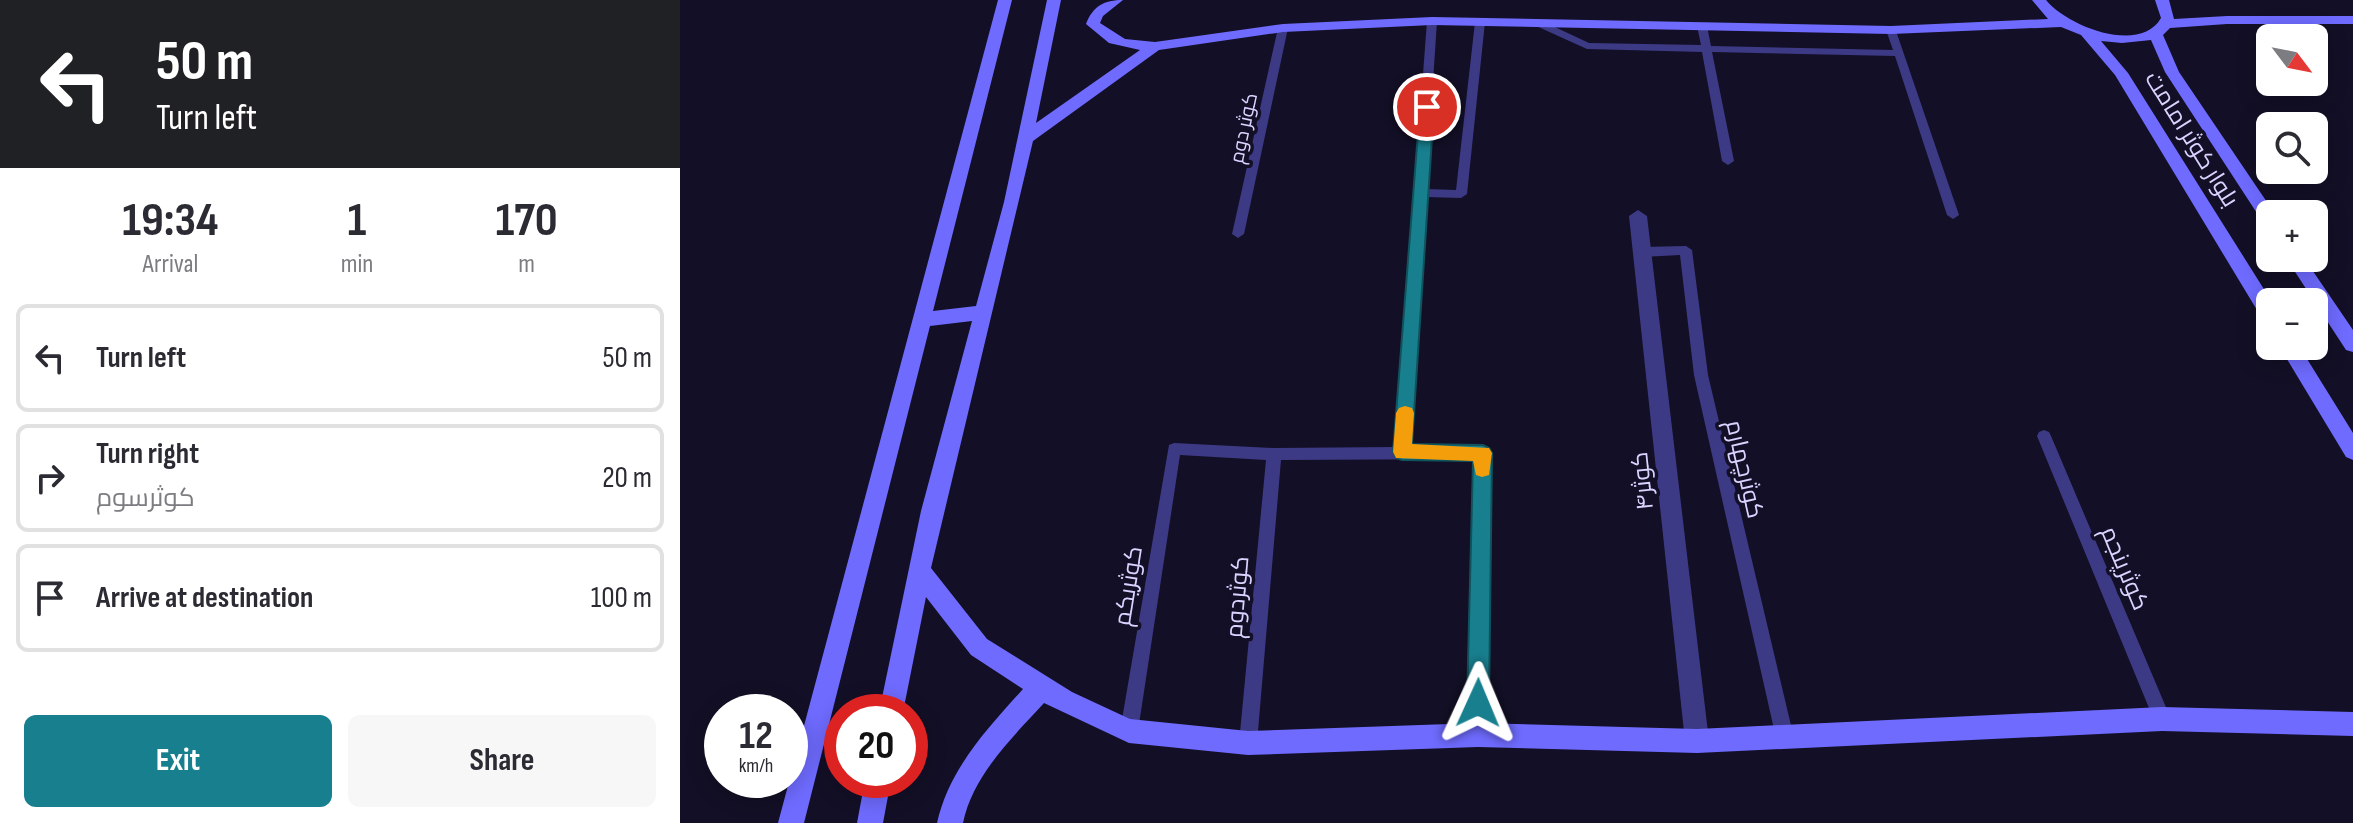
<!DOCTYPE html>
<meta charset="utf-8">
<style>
:root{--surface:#fff;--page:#f7f7f7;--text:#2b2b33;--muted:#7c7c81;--line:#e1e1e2;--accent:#187f8f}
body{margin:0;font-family:"Sofia Sans Condensed",Cairo,sans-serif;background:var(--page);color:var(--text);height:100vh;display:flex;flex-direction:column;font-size:30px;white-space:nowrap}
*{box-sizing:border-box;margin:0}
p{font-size:26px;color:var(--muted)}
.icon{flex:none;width:44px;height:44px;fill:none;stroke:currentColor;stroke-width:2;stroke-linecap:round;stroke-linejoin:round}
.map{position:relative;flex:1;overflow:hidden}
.panel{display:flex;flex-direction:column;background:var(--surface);width:680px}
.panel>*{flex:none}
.banner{background:#202124;color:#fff;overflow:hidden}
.needle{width:52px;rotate:122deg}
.fabs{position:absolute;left:1576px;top:24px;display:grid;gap:16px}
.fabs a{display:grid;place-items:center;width:72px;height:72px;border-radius:12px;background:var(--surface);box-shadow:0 4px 20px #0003;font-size:40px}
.speed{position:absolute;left:24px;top:694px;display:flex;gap:16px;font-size:40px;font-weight:700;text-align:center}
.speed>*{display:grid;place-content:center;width:104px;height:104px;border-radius:50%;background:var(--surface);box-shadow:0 4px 20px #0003;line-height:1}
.speed small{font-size:20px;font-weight:400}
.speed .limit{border:12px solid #d22;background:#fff;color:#111}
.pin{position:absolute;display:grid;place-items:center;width:68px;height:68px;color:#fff;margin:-34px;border:4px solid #fff;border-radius:50%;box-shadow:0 2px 8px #0007}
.me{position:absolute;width:88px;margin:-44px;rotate:1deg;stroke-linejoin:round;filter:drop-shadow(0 0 6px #0008)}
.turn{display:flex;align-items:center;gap:28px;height:168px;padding:0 24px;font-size:36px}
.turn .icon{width:104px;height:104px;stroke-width:2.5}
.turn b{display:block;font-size:56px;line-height:68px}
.eta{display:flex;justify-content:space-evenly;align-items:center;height:136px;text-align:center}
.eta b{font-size:48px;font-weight:700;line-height:56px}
.action{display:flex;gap:16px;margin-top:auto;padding:16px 24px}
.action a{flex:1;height:92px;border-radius:12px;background:var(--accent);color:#fff;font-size:32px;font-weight:700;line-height:92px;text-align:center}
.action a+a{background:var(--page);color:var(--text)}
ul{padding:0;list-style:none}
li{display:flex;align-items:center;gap:24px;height:108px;margin:0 16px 12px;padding:0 8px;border:4px solid var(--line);border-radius:12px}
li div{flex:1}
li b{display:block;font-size:30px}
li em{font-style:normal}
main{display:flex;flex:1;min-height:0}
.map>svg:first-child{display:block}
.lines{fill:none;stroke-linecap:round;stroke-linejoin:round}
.lane{fill:#3d3a85;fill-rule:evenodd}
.street{fill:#3d3a85;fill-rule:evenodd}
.secondary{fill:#6f6bff;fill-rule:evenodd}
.route{fill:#187f8f;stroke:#10535d;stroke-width:2}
.slow{fill:#f59e0b}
.labels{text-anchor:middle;stroke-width:7;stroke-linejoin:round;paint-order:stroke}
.far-street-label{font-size:20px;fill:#d9d4ff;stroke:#130f26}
.street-label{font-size:24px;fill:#d9d4ff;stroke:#130f26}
</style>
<main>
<section class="panel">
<div class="banner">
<div class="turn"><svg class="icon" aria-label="left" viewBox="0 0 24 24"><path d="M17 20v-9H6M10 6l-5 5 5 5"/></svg><div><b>50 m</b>Turn left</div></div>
</div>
<div class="eta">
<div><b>19:34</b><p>Arrival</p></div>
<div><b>1</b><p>min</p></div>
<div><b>170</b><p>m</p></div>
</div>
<ul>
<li><svg class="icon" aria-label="left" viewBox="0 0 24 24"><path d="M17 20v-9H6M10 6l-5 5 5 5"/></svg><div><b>Turn left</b></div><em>50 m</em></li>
<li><svg class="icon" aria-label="right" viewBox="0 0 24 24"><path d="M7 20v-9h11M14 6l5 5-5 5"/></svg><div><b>Turn right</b><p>کوثرسوم</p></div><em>20 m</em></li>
<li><svg class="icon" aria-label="arrive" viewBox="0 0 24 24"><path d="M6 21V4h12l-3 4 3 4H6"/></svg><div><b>Arrive at destination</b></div><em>100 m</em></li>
</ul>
<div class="action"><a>Exit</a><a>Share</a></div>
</section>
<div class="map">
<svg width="1673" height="823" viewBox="0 0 1673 823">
<rect width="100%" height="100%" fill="#130f26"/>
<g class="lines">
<path class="lane" d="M752 18 757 21 746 189 776 190 795 22 800 19 805 22 787 194 781 198 746 197 730 447H803L808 449 810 453 807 735 804 741 798 744 792 741 789 735 796 459 601 460 577 743 574 749 568 752 562 749 559 743 586 460 500 455 458 731 455 737 449 740 443 737 440 731 489 445 494 443 594 448 715 447 747 21Z
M854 21H862L909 43 1021 45 1017 26 1022 23 1027 26 1031 46 1213 50 1206 30 1215 28 1279 215 1273 219 1267 215 1215 56 1032 52 1054 161 1048 165 1042 161 1022 52 907 49 854 25Z
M603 25 608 28 564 234 558 238 552 234 598 28Z
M1006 246 1012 250 1028 375 1114 738 1111 744 1105 747 1099 744 1096 738 1014 375 1000 255 962 257 956 252 962 247Z
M1364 430 1369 432 1371 436 1491 719 1488 725 1482 728 1476 725 1357 436 1359 432Z"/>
<path class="street" d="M958 210 967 216 1029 741 1026 750 1017 753 1008 750 1005 741 949 216Z"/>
<path class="secondary" d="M318 0H332L253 311 296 306 324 202 367 0H381L356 123 460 50 429 43 406 24C413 6 424 0 443 0L423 16 420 23 445 39 475 42 603 24 752 17 1211 26 1368 19 1352 0H1366C1387 26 1460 55 1481 18L1475 0H1489L1494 19 1547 16H1673V24H1547L1490 28 1483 35 1499 72 1595 214H1590V226L1584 224 1485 72 1471 40 1442 43 1421 41 1448 73 1592 302 1590 322 1583 320 1435 75 1401 35 1381 27 1211 34 752 25 603 32 479 50 353 141 251 568 307 639 392 692 450 719 568 731 798 723 1017 729 1482 707 1673 712V736L1482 731 1017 753 798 747 568 755 449 743 364 703C332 738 293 775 283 823H257C269 769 307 729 343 689L291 655 246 597 223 712H199L241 511 292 321 250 326 124 823H98Z
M1606 258H1624L1673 330V352L1666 350Z
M1599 346H1619L1673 433V460L1666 457Z
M185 780H211L203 823H177Z"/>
</g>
<path class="route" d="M747 103 754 107 732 444 803 445 809 448 812 453 809 703 806 711 798 714 790 711 787 703 793 461 722 460 716 458 713 452 740 107Z"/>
<path class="slow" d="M725 406 732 408 734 413 732 444 809 448 812 453 809 475 802 477 796 475 793 461 716 458 713 452 716 413 719 408Z"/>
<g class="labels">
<g class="far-street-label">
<text transform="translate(563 128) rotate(-78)" y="7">کوثر دوم</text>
</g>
<g class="street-label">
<text transform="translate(1512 139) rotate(58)" y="8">بلوار کوثر امامت</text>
<text transform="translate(1065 469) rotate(77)" y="8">کوثرچهارم</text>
<text transform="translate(962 481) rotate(-96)" y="8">کوثر۴</text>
<text transform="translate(1445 568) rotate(67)" y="8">کوثرپنجم</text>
<text transform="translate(448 586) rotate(-81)" y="8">کوثریکم</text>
<text transform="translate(557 597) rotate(-85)" y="8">کوثردوم</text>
</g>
</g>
</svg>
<div class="fabs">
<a><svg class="needle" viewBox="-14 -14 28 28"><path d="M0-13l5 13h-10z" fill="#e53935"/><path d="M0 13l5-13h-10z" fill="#7c7c81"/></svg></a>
<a><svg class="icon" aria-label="search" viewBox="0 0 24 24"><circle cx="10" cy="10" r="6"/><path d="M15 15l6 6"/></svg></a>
<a>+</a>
<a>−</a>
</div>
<div class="speed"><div>12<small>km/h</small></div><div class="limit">20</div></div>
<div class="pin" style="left:747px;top:107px;background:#d93025"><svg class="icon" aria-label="arrive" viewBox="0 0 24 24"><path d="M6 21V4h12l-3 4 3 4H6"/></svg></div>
<svg class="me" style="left:798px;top:703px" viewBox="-20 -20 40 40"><path d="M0-17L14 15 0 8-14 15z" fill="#187f8f" stroke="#fff" stroke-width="4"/></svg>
</div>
</main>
